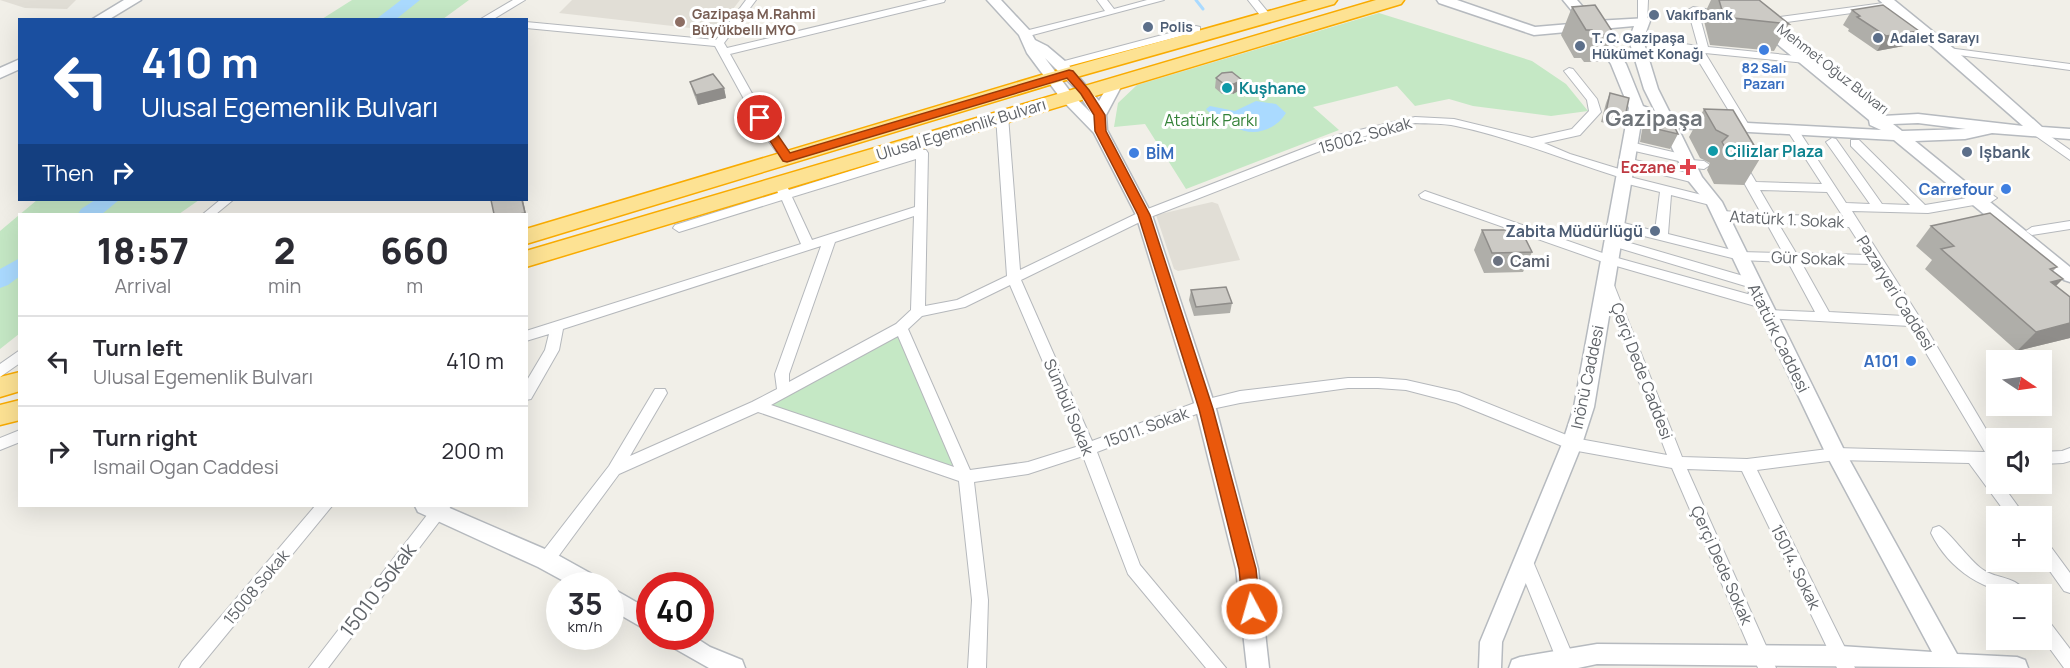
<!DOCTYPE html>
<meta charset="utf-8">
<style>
:root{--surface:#fff;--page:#f2f2f3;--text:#2b2b33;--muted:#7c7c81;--line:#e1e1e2}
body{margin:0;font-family:Manrope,sans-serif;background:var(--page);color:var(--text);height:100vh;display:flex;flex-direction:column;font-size:22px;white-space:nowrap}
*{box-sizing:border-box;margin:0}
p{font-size:20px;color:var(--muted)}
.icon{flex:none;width:33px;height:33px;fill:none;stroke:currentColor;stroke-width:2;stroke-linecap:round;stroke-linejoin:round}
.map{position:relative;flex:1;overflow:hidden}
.sheet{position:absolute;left:18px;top:213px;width:510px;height:294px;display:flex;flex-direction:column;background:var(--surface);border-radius:0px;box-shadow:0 6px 24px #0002}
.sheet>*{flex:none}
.banner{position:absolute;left:18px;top:18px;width:510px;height:183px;border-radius:0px;box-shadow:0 6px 24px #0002;background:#1a4fa0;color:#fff;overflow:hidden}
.needle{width:39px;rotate:103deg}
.tools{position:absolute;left:1986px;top:350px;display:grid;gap:12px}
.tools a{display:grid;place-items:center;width:66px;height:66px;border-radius:0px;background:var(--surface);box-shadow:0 6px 24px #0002;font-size:30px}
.speed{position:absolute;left:546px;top:572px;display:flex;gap:12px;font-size:30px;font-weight:700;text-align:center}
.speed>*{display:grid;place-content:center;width:78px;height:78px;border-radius:50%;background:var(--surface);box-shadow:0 6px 24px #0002;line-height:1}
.speed small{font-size:15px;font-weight:400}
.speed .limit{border:9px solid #d22;background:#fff;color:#111}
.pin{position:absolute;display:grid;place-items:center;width:51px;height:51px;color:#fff;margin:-26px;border:3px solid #fff;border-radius:50%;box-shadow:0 2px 6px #0007}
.me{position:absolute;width:66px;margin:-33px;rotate:354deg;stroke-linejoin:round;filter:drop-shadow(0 0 4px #0008)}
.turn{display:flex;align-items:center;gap:21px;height:126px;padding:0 24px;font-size:27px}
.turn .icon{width:78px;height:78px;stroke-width:2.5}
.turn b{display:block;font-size:42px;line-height:51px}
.then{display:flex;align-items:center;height:57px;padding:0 24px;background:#0003;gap:12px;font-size:22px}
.eta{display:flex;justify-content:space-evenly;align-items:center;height:102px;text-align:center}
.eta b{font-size:36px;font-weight:800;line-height:42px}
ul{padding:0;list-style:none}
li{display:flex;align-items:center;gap:18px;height:90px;padding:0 24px;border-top:2px solid var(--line)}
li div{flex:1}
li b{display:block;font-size:22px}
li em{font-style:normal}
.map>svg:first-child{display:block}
.education{fill:#e1ded6}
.green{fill:#c5e8c5}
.water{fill:#aadaff}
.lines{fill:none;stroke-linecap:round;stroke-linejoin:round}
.stream{stroke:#aadaff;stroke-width:3}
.river{fill:#aadaff;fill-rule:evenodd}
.street-casing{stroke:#b5b8bc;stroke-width:2}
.secondary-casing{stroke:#b6babf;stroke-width:3}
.highway-casing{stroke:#f9ab00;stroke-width:3}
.street{fill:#fff;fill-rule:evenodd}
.secondary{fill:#fff;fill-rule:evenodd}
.highway{fill:#fde293;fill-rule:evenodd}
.wall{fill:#afaea9}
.shaded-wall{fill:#8f8d8a}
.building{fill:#cccac5;stroke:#8f8d8a;stroke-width:1.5}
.route{fill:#ea580c;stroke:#983908;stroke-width:1.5}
.service-dot{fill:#5c6f8a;stroke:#fff;stroke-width:2}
.education-dot{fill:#8d6e63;stroke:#fff;stroke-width:2}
.shop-dot{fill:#3f7fe0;stroke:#fff;stroke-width:2}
.culture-dot{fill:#0f9aa8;stroke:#fff;stroke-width:2}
.health-dot{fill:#e0444e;stroke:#fff;stroke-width:2}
.worship-dot{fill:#6b7280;stroke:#fff;stroke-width:2}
.labels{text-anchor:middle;stroke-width:6;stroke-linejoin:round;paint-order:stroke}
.far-education-label{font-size:14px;font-weight:bold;fill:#785e54;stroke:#fff;text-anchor:start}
.far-service-label{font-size:14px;font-weight:bold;fill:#4e5e75;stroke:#fff;text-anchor:start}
.far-shop-label{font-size:14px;font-weight:bold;fill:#366cbe;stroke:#fff}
.far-street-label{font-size:14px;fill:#5f6368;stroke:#fff}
.culture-label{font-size:16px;font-weight:bold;fill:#0d838f;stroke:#fff;text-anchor:start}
.park-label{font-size:16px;fill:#348238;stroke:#fff}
.street-label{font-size:16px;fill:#5f6368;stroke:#fff}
.service-label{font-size:16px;font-weight:bold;fill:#4e5e75;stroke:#fff;text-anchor:start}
.shop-label{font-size:16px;font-weight:bold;fill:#366cbe;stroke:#fff;text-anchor:end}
.health-label{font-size:16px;font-weight:bold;fill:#be3a42;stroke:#fff;text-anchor:end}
.worship-label{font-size:16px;font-weight:bold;fill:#5b616d;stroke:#fff;text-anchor:start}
.near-street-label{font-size:20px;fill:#5f6368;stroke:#fff}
.district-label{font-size:22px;font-weight:bold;fill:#70757a;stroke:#fff}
</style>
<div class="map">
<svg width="2070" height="668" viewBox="0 0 2070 668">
<rect width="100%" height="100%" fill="#f1efe8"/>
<path class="education" d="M0 0H76L67 9 25 8Z
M572 0H740L716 31 559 13Z
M1212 202 1218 204 1240 260 1178 271 1174 269 1156 215Z"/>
<path class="green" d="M352 0H469L443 19H322Z
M1379 13 1532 61 1566 84 1588 111 1551 116 1473 106 1449 99 1415 106 1397 86 1313 107 1339 130 1186 189 1145 124 1114 127 1118 103 1137 85Z
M37 200H199L179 214H20L19 334 0 349V231Z
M901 328 966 477 757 406Z"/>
<path class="water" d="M1256 101 1276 104 1286 113C1276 130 1253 138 1235 127 1231 124 1228 120 1223 118 1216 115 1212 116 1206 109L1210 106 1235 111Z"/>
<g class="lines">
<path class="stream" d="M1196 0 1203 9"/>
<path class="river" d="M401 0H420L395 20H375Z
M95 200H119L102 214H78L81 209Z
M20 258V276L8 285 0 288V269Z"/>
<g class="street-casing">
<path id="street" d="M513 0H525L492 20H479Z
M746 0H756L724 43 727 48 928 0H945L944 2 730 54 773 131 793 158 787 162 783 161 762 132 715 46 526 28V22L716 40Z
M1097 0H1107L1114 9 1147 0H1164L1025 37 1020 34 1021 32 1105 11Z
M1248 0H1258L1272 17 1271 19H1263Z
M1638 0H1648L1647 23 1643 24 1638 21Z
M1891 2 1896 5 1895 7 1772 24 1767 21 1772 18Z
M1693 7 1723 12 1728 15 1723 18 1699 14 1708 47 1806 57 1811 60 1806 63 1705 53 1750 127 1748 129H1740L1693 52 1636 43 1631 40 1636 37 1698 46 1688 10Z
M1196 26 1200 27V31L1061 68 1056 65 1057 63Z
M1948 48 2070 64V70L1944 53V49Z
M1569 68 1573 69 1597 99 1601 112 1580 135 1544 143 1570 154 1629 172 1630 177 1718 199 1720 202 1714 206 1671 195 1668 234 1740 252 1783 253 1766 222 1720 219 1714 215 1720 211 1761 213 1733 163 1735 160H1743L1756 182 1822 184 1787 130 1793 126 1797 128 1846 203 1870 204 1826 142 1832 138 1836 139 1882 204 1910 205 1851 146V140H1859L1925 205 1991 194 1997 198 1991 202 1928 213 1852 211 1920 318 1996 446V464H1987L1996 477V483H2001L2025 516H2008L1969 463 1836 460 1757 470 1855 668H1837L1742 471 1687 469 1776 668H1758L1672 468 1572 450 1456 403 1406 390 1378 388H1348L1240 403 1207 410 1097 452 1140 565 1226 668H1206L1128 574 1083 456 1028 474 974 482 988 600 986 668H968L972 600 959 481 758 412 619 474 552 565 546 567 540 565 538 560 540 555 609 466 655 389H665L667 393 630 456 752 402 777 389 775 374 821 246 563 329 559 350 531 399 526 400V382L545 350 549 334 526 341V331L801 244 782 200 679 232 673 228 675 225 778 193 776 188 778 185H786L789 190 918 150H926L928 153 925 306 957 300 1007 276 996 116 998 114 1002 113 1008 116 1020 270 1140 212 1338 135 1415 117 1454 119 1532 138 1572 129 1589 111 1587 100 1564 71ZM1415 123C1428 124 1443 123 1456 126 1513 138 1565 160 1619 177L1620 182 1660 192 1655 231 1616 221 1610 225 1612 228 1740 260 1788 262 1815 312 1767 310 1760 315 1762 318 1910 326 1985 452 1836 448 1747 459 1682 457 1612 280 1606 275 1600 280 1667 455 1574 438 1459 392 1406 380 1378 378H1348L1240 391 1200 401 1092 441 1021 280 1148 218 1346 141ZM916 159 915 207 812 240 792 197ZM1760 190 1827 192 1844 218 1774 214ZM914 216 911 310 896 324 789 382V374L835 242ZM1778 223 1849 227 1867 255 1796 253ZM1801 262 1873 264 1904 316 1829 312ZM1010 285 1079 446 1028 462 970 470 908 329 922 316 965 307ZM898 336 954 467 771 405Z
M2037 127 2070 150V160L2033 134 2031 131Z
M1630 142 1690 156 1691 160 1704 161 1710 165 1704 169 1684 167 1683 162 1626 149 1624 146Z
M1627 158 1699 176 1701 179 1695 183 1623 165 1621 162 1623 159Z
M1425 191 1614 257 1762 298 1769 303 1762 308 1606 263 1421 198 1419 195Z
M220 200H233L216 214H203Z
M2070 221V229L2032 235 2026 231 2032 227Z
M1613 238 1757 280 1758 283 1752 288 1609 245 1607 242Z
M20 350V363L0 377V364Z
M20 430V442L0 450V438Z
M2070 448V461L2063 463 2042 464V452L2062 451Z
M315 506H332L199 668H179L182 662Z
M434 506H451L328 668H309Z
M1939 526C1948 530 1969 560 1982 569 1997 580 2017 575 2026 594 1986 594 1949 570 1931 533L1933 528Z
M2042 541 2048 543 2070 573V593L2064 591 2042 560Z
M1524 552 1530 554 1532 559 1578 668H1560L1516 559 1518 554Z
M2042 617 2048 620 2070 649V668H2064L2042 638Z"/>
</g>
<g class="secondary-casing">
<path id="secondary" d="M124 0H141L108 20H91Z
M987 0H1001L1030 31 1035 40 1047 46 1066 62 1099 101 1111 80H1121L1123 83 1106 115 1107 130 1152 215 1216 409 1258 569 1269 668H1247L1236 569 1196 409 1136 215 1094 133 1062 100 1027 53 1019 35ZM1045 58 1075 88 1091 113 1072 94Z
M1437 0H1457L1535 27 1582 23 1563 0H1577L1595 21 1648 18 1650 21 1643 40 1658 89 1673 119 1881 130 1870 125 1869 120 1724 0H1739L1883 116 1918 114 2023 126 1879 0H1894L1953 48 2042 127 2070 129V139L1992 133 1965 139 1915 141 2070 267V282L2064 280 1894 140 1678 128 1702 177 1722 202 1844 450 1957 654 2017 657 2025 660 2028 668 1597 664 1578 668H1509L1512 660 1520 657 1597 644 1840 646 1932 652 1826 454 1707 204 1687 179 1662 127 1642 117 1594 407 1582 444 1502 642 1501 668H1479L1480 642 1562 444 1574 407 1629 108 1611 64 1588 30 1534 35 1439 3ZM1634 26 1629 40 1644 89 1655 111 1643 106 1626 64 1601 29ZM1918 123 1966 129 1902 131 1893 124Z
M20 59V69L0 78V68Z
M415 506H445L554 553 599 578 602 585H571L538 567 418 512Z
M610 587 650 610V632L610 609Z
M662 636H693L710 647 742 660 745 668H709L665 643Z"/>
</g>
<g class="highway-casing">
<path id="highway" d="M1308 0H1337L1334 4 1059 82 526 244V229L1045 74Z
M1376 0H1404L1401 4 526 267V251Z
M20 372V391L0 397V377Z
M20 400V420L0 425V405Z"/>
</g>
<use href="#street" class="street"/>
<use href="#secondary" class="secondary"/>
<use href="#highway" class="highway"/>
</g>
<path class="wall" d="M1711 0H1759L1789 24 1774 51 1710 45 1703 17Z
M1572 7 1614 34 1602 62H1584L1581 58H1574L1561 35Z
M1852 10 1919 31 1909 45 1877 51 1848 31 1849 29 1843 25Z
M1216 78 1242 80 1240 90 1233 94H1222L1215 88Z
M690 82 724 88 726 98 698 105 693 92Z
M1610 93 1625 117 1620 127 1601 122 1606 103Z
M1704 109 1761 157 1744 185 1714 184 1707 170 1710 163 1700 158 1689 137Z
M1649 115 1678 134 1670 149 1640 142 1642 130Z
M1931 226 2057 267 2053 271 2056 286 2070 297V338L2017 351 1925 269 1932 260 1916 246Z
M1482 230 1532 252 1523 272 1484 273 1474 250Z
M1191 290 1232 303 1230 313 1194 316 1189 300Z"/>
<path class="shaded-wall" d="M1919 31 1909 45 1877 51 1886 36Z
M1242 80 1240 90 1233 94 1234 84Z
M724 88 726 98 698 105 696 95Z
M522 200H523L526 214H519Z
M2063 279 2044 298 2051 282Z
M2070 323V338L2017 351 2036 332Z"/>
<path class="building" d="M1719 0H1759L1789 24 1724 17Z
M1595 5 1614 34 1595 35 1592 30H1586L1572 7Z
M1883 5 1919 31 1886 36 1857 17 1860 16 1852 10Z
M1232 72 1242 80 1234 84H1224L1216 78 1222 73Z
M713 74 724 88 696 95 690 82Z
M1610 93 1629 98 1625 117 1606 112Z
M1704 109 1733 110 1761 157 1730 156 1722 142 1728 136 1716 130Z
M1649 115 1671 120 1678 134 1648 127Z
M491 200H522L525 213 519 214H494Z
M1990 213 2057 267 2050 269 2063 279 2051 282 2070 297V323L2036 332 1941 249 1954 246 1931 226Z
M1482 230H1521L1532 252 1492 253Z
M1226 287 1232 303 1196 307 1191 290Z"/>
<path class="route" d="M1069 70 1073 71 1089 90 1105 115 1106 131 1150 215 1213 409 1256 569 1260 609 1257 614 1252 616 1246 614 1243 609 1239 569 1199 409 1138 215 1095 131 1094 115 1081 94 1067 78 787 162 783 161 755 118 756 115H764L790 153Z"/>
<g class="service-dot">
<circle cx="1654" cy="15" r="6"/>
<circle cx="1148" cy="27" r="6"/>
<circle cx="1878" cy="38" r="6"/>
<circle cx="1580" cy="46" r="6"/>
<circle cx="1967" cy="152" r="6"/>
<circle cx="1655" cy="231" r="6"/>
</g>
<circle class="education-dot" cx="680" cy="22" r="6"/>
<g class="shop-dot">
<circle cx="1764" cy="50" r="6"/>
<circle cx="1134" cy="153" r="6"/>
<circle cx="2006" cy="189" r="6"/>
<circle cx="1911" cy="361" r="6"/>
</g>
<g class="culture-dot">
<circle cx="1227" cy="88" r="6"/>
<circle cx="1713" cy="151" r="6"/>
</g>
<path class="health-dot" d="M1685 158h6v6h6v6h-6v6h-6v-6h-6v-6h6z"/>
<circle class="worship-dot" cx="1498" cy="261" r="6"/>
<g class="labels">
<g class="far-education-label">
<text x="692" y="19">Gazipaşa M.Rahmi<tspan x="692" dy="16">Büyükbellı MYO</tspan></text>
</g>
<g class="far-service-label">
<text x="1666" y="20">Vakıfbank</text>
<text x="1160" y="32">Polis</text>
<text x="1592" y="43">T. C. Gazipaşa<tspan x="1592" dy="16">Hükümet Konağı</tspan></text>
<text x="1890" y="43">Adalet Sarayı</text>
</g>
<g class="far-shop-label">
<text x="1764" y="73">82 Salı<tspan x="1764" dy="16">Pazarı</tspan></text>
</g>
<g class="far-street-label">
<text transform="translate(1833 69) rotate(38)" y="5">Mehmet Oğuz Bulvarı</text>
</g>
<g class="culture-label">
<text x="1239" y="94">Kuşhane</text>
<text x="1725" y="157">Cilizlar Plaza</text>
</g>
<g class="park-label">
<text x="1211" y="126">Atatürk Parkı</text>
</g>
<g class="street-label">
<text transform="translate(961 129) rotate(-17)" y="6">Ulusal Egemenlik Bulvarı</text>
<text transform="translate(1365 135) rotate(-16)" y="6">15002. Sokak</text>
<text transform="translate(1787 219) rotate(3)" y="6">Atatürk 1. Sokak</text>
<text transform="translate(1808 258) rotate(2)" y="6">Gür Sokak</text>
<text transform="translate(1896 293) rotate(58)" y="6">Pazaryeri Caddesi</text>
<text transform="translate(1779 338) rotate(64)" y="6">Atatürk Caddesi</text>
<text transform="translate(1642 371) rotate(69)" y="6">Çerçi Dede Caddesi</text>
<text transform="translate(1587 377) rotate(-78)" y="6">Inönü Caddesi</text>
<text transform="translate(1069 407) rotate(67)" y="6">Sümbül Sokak</text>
<text transform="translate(1146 427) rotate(-20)" y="6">15011. Sokak</text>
<text transform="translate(1722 565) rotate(66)" y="6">Çerçi Dede Sokak</text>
<text transform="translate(1796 567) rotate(64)" y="6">15014. Sokak</text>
<text transform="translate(256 587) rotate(-50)" y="6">15008 Sokak</text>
</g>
<g class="service-label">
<text x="1979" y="158">Işbank</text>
<text x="1643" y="237" text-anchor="end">Zabita Müdürlügü</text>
</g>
<g class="shop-label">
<text x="1146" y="159" text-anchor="start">BİM</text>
<text x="1994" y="195">Carrefour</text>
<text x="1899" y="367">A101</text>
</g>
<g class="health-label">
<text x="1676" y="173">Eczane</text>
</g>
<g class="worship-label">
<text x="1510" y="267">Cami</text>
</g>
<g class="near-street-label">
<text transform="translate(378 590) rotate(-53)" y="7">15010 Sokak</text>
</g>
<g class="district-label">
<text x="1654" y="126">Gazipaşa</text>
</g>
</g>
</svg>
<div class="tools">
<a><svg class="needle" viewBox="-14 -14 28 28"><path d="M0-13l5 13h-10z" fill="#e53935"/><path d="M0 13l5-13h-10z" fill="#7c7c81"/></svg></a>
<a><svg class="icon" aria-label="sound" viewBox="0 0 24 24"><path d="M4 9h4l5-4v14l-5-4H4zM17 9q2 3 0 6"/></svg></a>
<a>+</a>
<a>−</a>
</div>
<div class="speed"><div>35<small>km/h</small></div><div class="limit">40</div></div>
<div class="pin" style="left:760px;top:118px;background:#d93025"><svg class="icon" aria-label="arrive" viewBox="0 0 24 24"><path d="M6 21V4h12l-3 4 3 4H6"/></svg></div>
<svg class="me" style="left:1252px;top:609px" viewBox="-20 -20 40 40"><circle r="17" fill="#ea580c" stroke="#fff" stroke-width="3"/><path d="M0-11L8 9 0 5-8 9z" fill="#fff"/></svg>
<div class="banner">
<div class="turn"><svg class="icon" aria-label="left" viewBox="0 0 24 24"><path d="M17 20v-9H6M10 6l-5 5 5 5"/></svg><div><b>410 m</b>Ulusal Egemenlik Bulvarı</div></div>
<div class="then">Then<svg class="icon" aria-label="right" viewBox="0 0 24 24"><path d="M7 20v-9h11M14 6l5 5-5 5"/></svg></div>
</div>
<section class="sheet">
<div class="eta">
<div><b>18:57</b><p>Arrival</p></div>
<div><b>2</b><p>min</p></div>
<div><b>660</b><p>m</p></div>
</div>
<ul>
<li><svg class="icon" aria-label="left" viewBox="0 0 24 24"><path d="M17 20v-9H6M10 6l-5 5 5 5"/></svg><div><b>Turn left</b><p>Ulusal Egemenlik Bulvarı</p></div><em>410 m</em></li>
<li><svg class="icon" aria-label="right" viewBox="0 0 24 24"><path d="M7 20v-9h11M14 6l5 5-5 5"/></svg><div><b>Turn right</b><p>Ismail Ogan Caddesi</p></div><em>200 m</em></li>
</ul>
</section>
</div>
